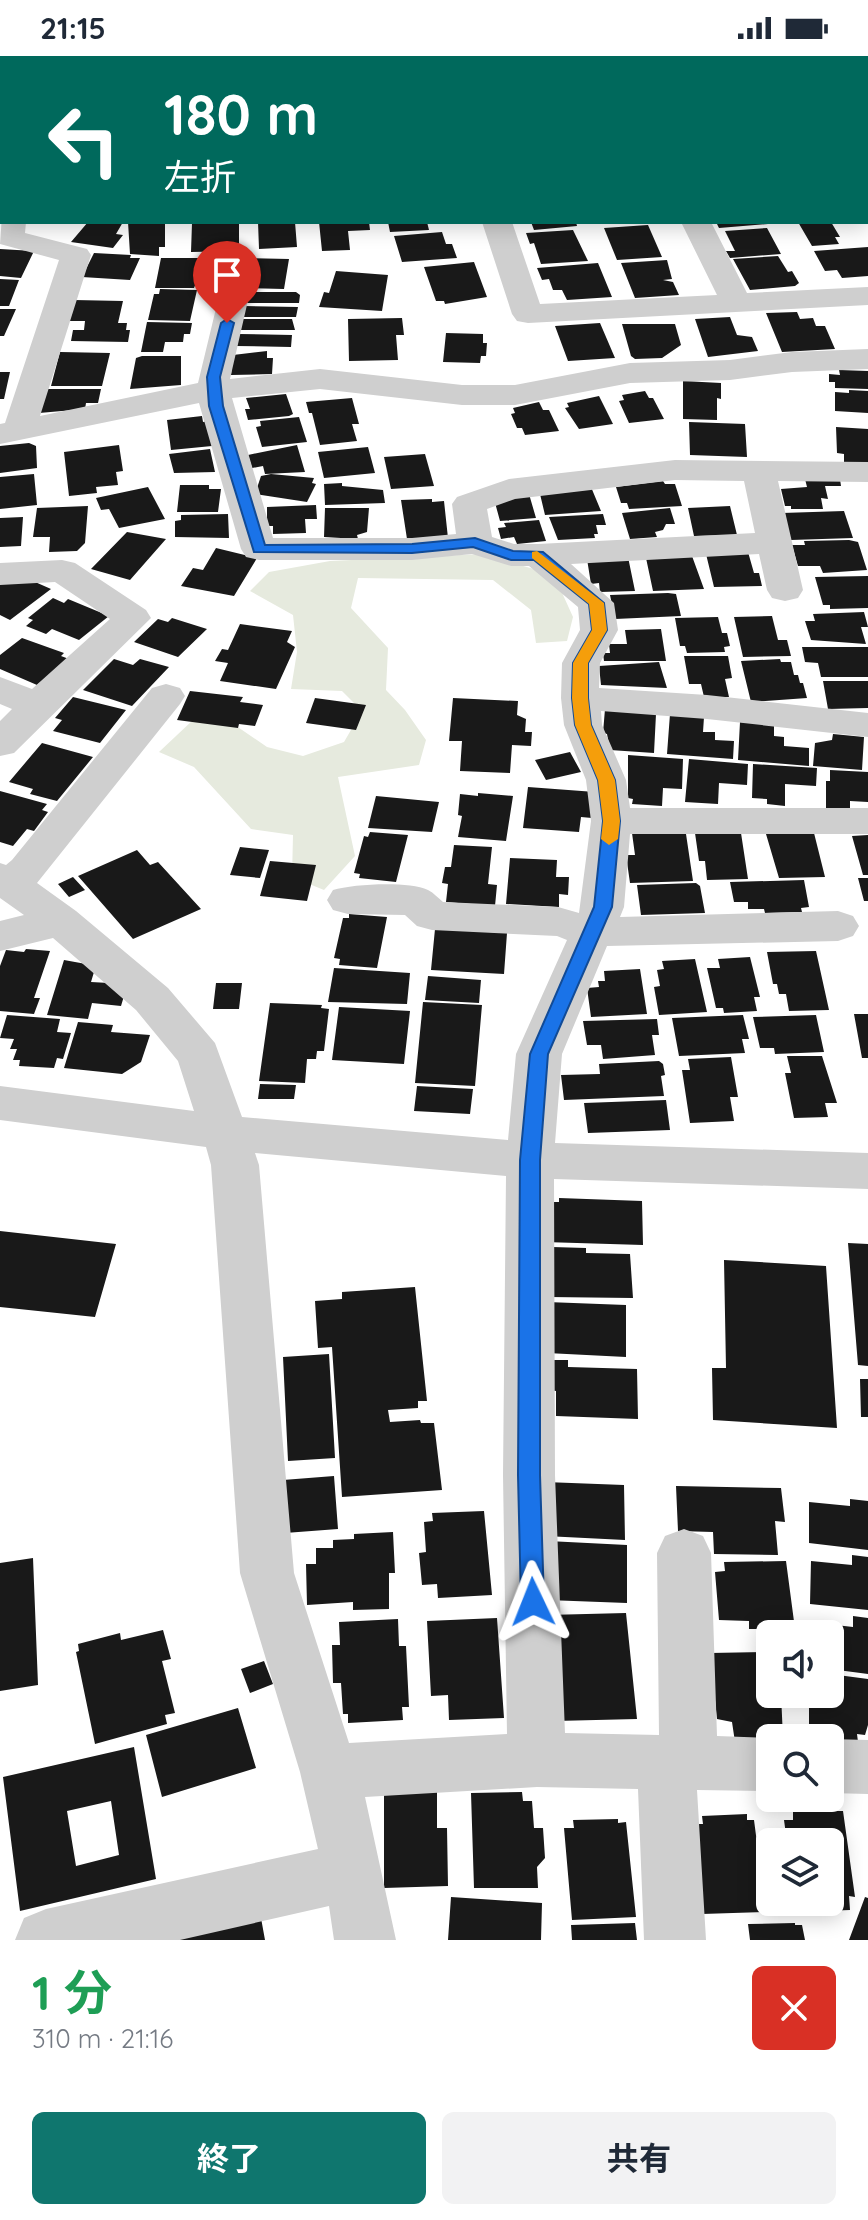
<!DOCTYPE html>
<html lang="ja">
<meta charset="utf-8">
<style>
:root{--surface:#fff;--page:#f2f2f3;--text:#1f2937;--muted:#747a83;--accent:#0f766e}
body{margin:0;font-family:Quicksand,"Noto Sans JP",sans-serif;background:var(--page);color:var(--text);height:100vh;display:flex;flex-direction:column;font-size:30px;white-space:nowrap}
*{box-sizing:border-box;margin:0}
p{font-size:26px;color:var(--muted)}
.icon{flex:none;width:44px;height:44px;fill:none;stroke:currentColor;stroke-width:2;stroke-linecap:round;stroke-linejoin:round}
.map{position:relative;height:1884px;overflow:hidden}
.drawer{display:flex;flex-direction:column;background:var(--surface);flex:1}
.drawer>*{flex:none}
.guide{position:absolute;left:0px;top:0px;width:868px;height:168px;box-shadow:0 4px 20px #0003;background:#00695c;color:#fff;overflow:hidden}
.fabs{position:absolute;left:756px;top:1564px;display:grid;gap:16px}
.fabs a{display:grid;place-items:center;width:88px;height:88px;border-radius:12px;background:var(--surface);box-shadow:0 4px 20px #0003;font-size:40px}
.pin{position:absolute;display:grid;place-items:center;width:68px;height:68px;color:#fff;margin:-82px -34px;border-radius:50% 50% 50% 0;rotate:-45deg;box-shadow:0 0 8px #0007}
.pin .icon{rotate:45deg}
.me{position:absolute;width:88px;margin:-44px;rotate:358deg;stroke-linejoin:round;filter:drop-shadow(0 0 6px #0008)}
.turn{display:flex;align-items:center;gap:28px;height:168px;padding:0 32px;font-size:36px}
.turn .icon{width:104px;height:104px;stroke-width:2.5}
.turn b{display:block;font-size:56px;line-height:68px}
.round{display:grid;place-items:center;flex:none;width:84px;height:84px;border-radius:12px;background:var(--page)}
.overview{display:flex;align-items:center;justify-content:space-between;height:136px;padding:0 32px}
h1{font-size:48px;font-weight:700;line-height:60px;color:#1e9e55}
.button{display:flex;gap:16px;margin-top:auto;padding:16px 32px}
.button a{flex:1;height:92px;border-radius:12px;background:var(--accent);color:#fff;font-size:32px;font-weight:700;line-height:92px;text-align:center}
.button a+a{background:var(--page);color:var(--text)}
.status{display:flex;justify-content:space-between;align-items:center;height:56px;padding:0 40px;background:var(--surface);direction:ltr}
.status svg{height:22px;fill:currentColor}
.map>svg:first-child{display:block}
.green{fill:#e6eade}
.building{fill:#191919;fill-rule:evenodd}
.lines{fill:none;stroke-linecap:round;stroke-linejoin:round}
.minor{fill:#cfcfcf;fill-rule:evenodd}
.route{fill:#1a73e8;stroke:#114b97;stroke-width:2}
.slow{fill:#f59e0b}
</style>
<div class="status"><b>21:15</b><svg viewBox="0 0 49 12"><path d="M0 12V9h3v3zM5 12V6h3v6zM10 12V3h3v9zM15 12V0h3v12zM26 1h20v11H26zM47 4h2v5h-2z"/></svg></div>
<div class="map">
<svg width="868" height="1884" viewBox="0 0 868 1884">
<rect width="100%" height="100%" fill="#fff"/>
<path class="green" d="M482 498 554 519 573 561 567 585 536 587 531 554 493 524 358 522 351 552 388 592 386 634 405 654 426 684 419 709 338 721 355 800 324 834 292 821 293 779 251 773 194 711 159 696 193 664 226 663 267 691 303 700 344 686 362 655 342 635 291 633 297 596 293 559 250 535 269 516 330 505Z"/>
<path class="building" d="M88 166H123L116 178 123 179 113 192 71 186Z
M128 166H165V191H159V200L130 198Z
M239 166V195L191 196 192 167Z
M258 166H295L297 191 259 193Z
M319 166H369L370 174 348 175 350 194 322 195Z
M388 166H427L429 174 390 176Z
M531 166H576L577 170 534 174Z
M716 166H768V168L719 172Z
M798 166H831L840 181H835L839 188 812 190Z
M648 169 662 201 617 204 604 172Z
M767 172 781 198 730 202 726 195H735L725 175Z
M573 174 588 205 541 208 534 187 530 188 526 177Z
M442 176 446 188H452L457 202 402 206 394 180Z
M868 191V220L842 222 837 214 825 215 814 195Z
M0 193 34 195 21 222 0 220Z
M94 197 131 199 130 202H140L130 224 82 221Z
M778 200 788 216 792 215 799 227 795 230 750 234 733 203Z
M161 202H205L200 227H196L194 232H155Z
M246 202 289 203 284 233 245 232 249 213H243Z
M667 204 672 223 663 224 673 226 679 239 635 242 621 207Z
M474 206 487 241 445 248 444 245H436L424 211Z
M598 207 612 241 567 244 562 234H553L549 223 542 224 537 212Z
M336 215 388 219 382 255 319 251 324 236 329 237Z
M0 223 19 224 9 250H0Z
M160 233 197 234 190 265 148 264 154 238H159Z
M247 236H296L300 239 299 247H245Z
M74 244 123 245 118 267H127L126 274H130L128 286 71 285 73 274H84L85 265H69Z
M244 250 298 251 296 261H242Z
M0 253H16L4 280H0Z
M797 256 800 263 813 262 816 270H825L835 293 782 296 766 257Z
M730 261 737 279 752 281 758 295 708 301 695 263Z
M402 262 404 279H396L398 304 349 305 348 263Z
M240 263H292L295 274H239Z
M147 266 192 267 190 278H184L183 286H165L163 296H141Z
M600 267 615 302 568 305 555 270Z
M622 268H675L681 289 662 302 635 303 631 300Z
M446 277 483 278V287H487L486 300H481L480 307 443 306Z
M238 278 292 279 291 291 236 290Z
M267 295V302H273L272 318 231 319 233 299Z
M60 296 110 297 102 330H51Z
M142 300H181V329L130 333 136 302Z
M839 314 868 315V333L835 332V326H829V318L840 319Z
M0 316H10L4 343H0Z
M683 325 721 327V343L717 342V364L683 363Z
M44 333H101L98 347H86L85 353 39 357Z
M849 334 868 335V357L835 355V336L849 337Z
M645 335 649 342H653L664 363 629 367 619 345 624 344 622 339Z
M286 338 293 358 289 360 248 364 245 353H250L246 342Z
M599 340 613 368 579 373 565 352 569 351 567 347Z
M352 342 359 368H352L357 385 320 389 312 357H309L306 346Z
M539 346 543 354H549L559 375 525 379 522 372H517L511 358 515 357 513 352Z
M202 360 203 366 208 365 212 390 171 394 167 364Z
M299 361 307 386 262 391 256 371 261 370 260 365Z
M689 366 745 368 747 401 690 399Z
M836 371 868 373V408L844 407V398L837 397Z
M29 387 36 390 37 412 0 417V390Z
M119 389 123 415 116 416 118 429 96 431 97 437 69 440 64 396Z
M297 389 305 416 265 418 263 410 252 412 248 399Z
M368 391 375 417 324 422 318 396Z
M210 393 215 416 174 417 169 398Z
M425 398 434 430 391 433 384 401Z
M34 418 37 449 0 453V421Z
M271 418 314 422 312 427 316 428 307 446 255 438 261 420Z
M805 423H840L841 430H825L828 443 821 442 823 453H791V450H785L781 433 807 431Z
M663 425 665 428H675L682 450 629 453 627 447H621L616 431Z
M342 427V430L383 434 385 447 325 449 324 428Z
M180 429H209V433H221L218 456H177Z
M148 431 165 463 119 472 109 453 101 454 96 442Z
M591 431 601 455 545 459 540 438Z
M529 438 536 462 500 465 494 443Z
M432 443V446L444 445 448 482 407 483 401 444Z
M316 449 317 463H305L306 477 273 478V470H267V451Z
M88 450 85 487 77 495 49 496 50 481H33L37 452Z
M730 450 737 479 694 480 688 452Z
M325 452H369L367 476 357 479 358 483 324 481Z
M670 452 675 468H666L663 474 655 476 657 481 630 483 622 457Z
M844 455 853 482 791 484 782 457Z
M228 458 229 482 175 481V465L181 464V459Z
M603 458 606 469H596L598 478H594L595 482 558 484 549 461Z
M23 461 21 490 0 491V462Z
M539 464 546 485 517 488 514 481 501 483 498 472 506 471 504 467Z
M127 476 166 483 130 524 91 513Z
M849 484 858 486 867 514 823 517 820 510H798L792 489H805L804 485Z
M216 492 257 502 234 540 181 530 193 512 203 514Z
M748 496 754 517H759L762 530 714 531 706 498Z
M692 500 704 533 653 535 646 502Z
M628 501 635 535 600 536 599 527 591 528 587 503Z
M868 520V552L830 553V549H823L815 521Z
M26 522 51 533 10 564 0 559V525Z
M668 537 676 538 681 560 615 563 610 539Z
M53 542 64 547 68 543 109 560 79 584 52 573 46 578 26 570 33 564 28 562Z
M864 556 868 571H861L866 588 811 584 805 565H815L813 558Z
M772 560 778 584H787L791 600 743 601 734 561Z
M718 561 722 577H727L730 590 724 591 725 596 687 597 685 590H680L675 562Z
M172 562 207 573 178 601 134 586 158 563 168 566Z
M240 568 292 575 287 586 295 591 276 633 220 625 228 607 215 605 222 593 228 594Z
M661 573 666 605H604L603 597H610L609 588H627L625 574Z
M22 582 64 597 61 600 69 603 37 629 0 613V599Z
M802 591H868V621H821L818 607 805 606Z
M684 600H728L732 622 725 623 729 641H704L701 628H689Z
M114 603 133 609 140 603 169 611 132 650 83 634Z
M780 603 781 606H791L794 619H798L800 627H803L807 642 751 646 741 605Z
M659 606 667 632 601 629 599 610Z
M823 625H868V652L828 653Z
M190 635 243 641 240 646 263 649 255 670 239 668 238 672 177 664Z
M73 641 126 654 100 687 53 675 62 664 55 662Z
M315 642 366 649 356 674 306 667Z
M453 642 518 645 517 659 526 663 525 676H532L531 690 512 689 510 717 460 715 462 685H449Z
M605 653 656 658 654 697 610 694 607 678 603 677Z
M670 658 704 661 703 676H715V684L734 685 733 703 667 698Z
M740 666 774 669V680L784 681V690L809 692V710L738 704Z
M833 678 864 681 862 714 813 710 815 687 832 684Z
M42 687 93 701 57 745 30 738 33 733 9 726Z
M570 696 581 716 546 724 535 704Z
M628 699 683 703 682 733 663 732 662 750 632 748 633 743 628 742Z
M689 703 748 708 747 729 719 727 718 748 685 746Z
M753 708 817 712 816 730 785 728V750L767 748V743L752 742Z
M830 714 868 716V746L850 745V756L826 753V725H830Z
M528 731 595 736 592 762 581 761 579 776 523 772Z
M0 735 47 748 42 754 48 756 34 775 27 773 13 790 0 786Z
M478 737 513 740 506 785 458 781 462 760 458 759 460 738 478 740Z
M376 740 439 746 432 776 368 772Z
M370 776 408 779 396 826 359 822 360 818 354 817 364 780 368 781Z
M679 776 686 778 693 825 630 827 626 799H635L632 777Z
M695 777H741L748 823 707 824 705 805H699Z
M814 777 825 821 779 822 766 778Z
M868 779V819H863L852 780Z
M454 789 492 791 488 828 497 829 495 850 446 846 448 828 442 827 445 811H451Z
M240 791 269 794 260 822 230 819Z
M137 794 150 809 158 806 201 853 133 883 78 820Z
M510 802 557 804 556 821H569L568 839 559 838V851L506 848Z
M270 805 316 809 307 845 260 840Z
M73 821 85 834 69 841 58 828Z
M858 822H868V845H864Z
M804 824 809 851 801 852 802 856 765 857 764 853H748V846H734L730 826Z
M696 827 700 830 705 857 641 859 637 829Z
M349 858 387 861 377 912 339 909 340 903 334 902 343 862H349Z
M435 873 507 877 504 918 431 914Z
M26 893 50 895 34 942H40L34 958 0 955V910L6 894 24 896Z
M816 895 829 954 789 955 786 938H779L777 928H773L767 896Z
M750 901 760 941H754L757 955 724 957 723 952H716L707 912H720L718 903Z
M695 903 707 956 659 959 654 931 660 930 657 914 664 913 662 905Z
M64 904 86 908 94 916 91 926 109 927 124 940 121 950 92 947 88 963 47 959Z
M334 912 410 917 407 948 328 946Z
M640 913 647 958 591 961 587 932 599 931 598 925H605L604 915Z
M428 920 481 924 479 947 425 944Z
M216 927H242L239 953H213Z
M423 946 482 949 475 1030 415 1027Z
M270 947 322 949 321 952 329 953 324 995H317L316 1003H307L305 1027 259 1025Z
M339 951 410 955 404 1008 332 1004Z
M854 958H868V1002H862Z
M7 959 60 963 57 976 71 977 63 1003 57 1002 54 1012 19 1010 20 1004H13L17 993H10L14 983 0 982Z
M743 959 749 983H742L745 997 679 1000 672 962Z
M816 959 824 996 775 998 774 992H760L753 961Z
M657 963 659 979H652L655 999 603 1003 601 989H587L583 965Z
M78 966 113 969 111 976 150 979 141 1006 122 1018 64 1012Z
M787 1000H822L837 1047H825L828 1061 794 1062 785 1017H791Z
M731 1001 738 1041H730L734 1065 690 1067 682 1014H690L688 1003Z
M659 1005 663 1008 665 1019 661 1020 664 1040 564 1044 561 1019 600 1018 599 1008Z
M260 1028 296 1029 294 1043H258Z
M417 1030 473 1033 470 1058 414 1055Z
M666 1044 670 1074 588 1077 584 1047Z
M559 1142 642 1145 643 1189 544 1186 545 1146H559Z
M0 1175 116 1188 95 1261 0 1251Z
M848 1187 868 1188V1310L858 1309Z
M552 1191 586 1192V1197L630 1198 633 1242 549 1241Z
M724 1204 826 1210 837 1372 713 1364 712 1312H726Z
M415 1231 427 1345H418V1352L388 1354 390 1366 420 1364 421 1367H434L442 1434 342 1441 332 1291 318 1292 315 1245 342 1243V1236Z
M547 1246 626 1249V1301L547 1297Z
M329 1298 335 1402 288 1405 283 1301Z
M549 1304H568V1311L637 1313 638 1363 556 1360V1335L549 1334Z
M860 1323H868V1361H861Z
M334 1420 338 1473 285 1477 283 1424Z
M545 1426 624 1429 625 1484 545 1480Z
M676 1430 781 1432 785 1466 775 1465 778 1499 714 1498 713 1476 678 1475Z
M850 1443 868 1445V1494L809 1487V1446L850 1450Z
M484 1455 492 1539 438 1542 437 1528 422 1529 419 1497 426 1496 424 1466 433 1465 432 1457Z
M393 1476 395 1517H389V1553L353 1554V1546L307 1549 306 1508H316V1492H333V1484L354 1483V1478Z
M548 1485 627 1489V1547L547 1544Z
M852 1499 868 1501V1554L810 1548 811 1505 852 1509Z
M33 1502 38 1629 0 1635V1507Z
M786 1505 795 1573H749V1565L719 1564 715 1516 725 1515 724 1506Z
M626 1557 637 1663 555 1665 547 1559Z
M853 1560 868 1562V1618L830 1613V1578H809V1566L853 1571Z
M497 1562 504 1662 449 1664 448 1639 431 1640 427 1565Z
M398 1563 399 1590H406L409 1651H402L403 1664 348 1667V1658H343L341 1627H333L332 1589H340L339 1566Z
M163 1574 171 1603 162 1605 175 1657 165 1659 167 1668 95 1688 76 1596 79 1595 78 1588 120 1577 121 1584Z
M766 1596 767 1600H770V1638H781L783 1682 735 1686 732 1666 717 1663 710 1597Z
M264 1605 273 1628 250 1637 241 1613Z
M830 1618 868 1623V1669L865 1679 857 1678 858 1686 820 1682 821 1674 809 1673V1638H830Z
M238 1652 256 1712 162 1741 146 1679Z
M134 1691 156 1823 20 1855 3 1721ZM111 1745 119 1799 76 1810 67 1755Z
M437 1734V1772H447L448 1830 384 1832V1735Z
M522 1736 523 1745H532L534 1772H543L545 1802 537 1811 538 1832H474L471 1737Z
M793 1755H843L855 1841 849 1840 850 1854 797 1856 795 1846H830V1786H787L784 1764H793Z
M747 1758V1764H754L766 1856 702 1858 693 1768H703L702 1760Z
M618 1763V1767L626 1766 636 1861 572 1864 564 1772H574L573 1764Z
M451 1841 542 1847 541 1884H448Z
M865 1841 868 1842V1884H849Z
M261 1862 265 1884H172Z
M635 1867 637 1884H572L571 1869Z
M795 1867V1869H802L805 1884H750L748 1868Z"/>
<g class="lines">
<path class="minor" d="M0 0H17L2 2 0 9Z
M175 0H203L204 2H176Z
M420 0H446L447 2H421Z
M592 0H619L620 2H593Z
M768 0H795L796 2H769Z
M855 0H868V11L866 2H854Z
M866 120 868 121V141L866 140Z
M2 159V166H26L25 177 87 193 91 199 40 360 198 327 219 240 223 233 234 231 245 233 249 240 230 323 320 313 462 329H515L630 307 730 304 792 296 868 293V313L792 316 730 324 630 327 515 349H462L320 333 232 342 273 482H412L456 478 452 448 457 441 509 423 675 404 868 406V426L778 425 803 534 798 542 785 545 772 542 767 534 759 498 571 508 614 547 618 574 600 607 599 632 707 639 868 657V681L707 663 601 655 602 669 626 724 630 752H868V778H630L624 851 620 861 838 855 853 860 859 870 853 880 838 885 607 890 562 998 555 1087 868 1097V1133L554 1123 555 1419 565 1677 659 1679 657 1497 665 1480 684 1473 703 1480 711 1497 717 1680 774 1682H770V1735L697 1734 706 1884H644L638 1733 537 1731 365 1741 396 1884H334L329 1850 180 1884H15L24 1862 46 1853 318 1793 300 1716 240 1517 211 1109 206 1091 0 1064V1030L194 1055 178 1005 136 954 53 882 0 895V865L24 859 0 842V807L6 809 12 804 152 632 166 628 180 632 185 640 180 648 37 827 76 855 168 932 215 987 242 1061 508 1084 516 998 567 884 557 880 432 874 417 870 405 859 348 858 333 854 327 844 333 834C354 828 408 825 428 834 434 837 438 842 443 846L558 851 579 857 591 765 586 724 564 669 561 642 562 607 580 574 578 551 529 510H511L472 498 412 504H259L246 501 241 493 199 347 0 388V368L5 367 59 204 0 188ZM675 424 744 425 755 477 538 488H514L492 481 487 453 515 443ZM255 1097 506 1120 503 1419 507 1678 349 1687 294 1517 259 1109Z
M482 166H512L540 248 717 239 681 166H711L747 237 868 231V249L528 267 517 265 512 258Z
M62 504 75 507 146 554 151 562 14 697 0 700V665L12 653 0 648V621L32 633 110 563 55 526 0 529V507Z
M830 1683 868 1684V1738L830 1737Z"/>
</g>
<path class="route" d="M227 263 234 267 220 321 223 350 265 489 412 488 475 482 513 495 543 496 604 547 607 574 588 607V642L591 669 615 724 620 765 612 851 548 998 540 1104V1419L544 1546 541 1553 533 1556 525 1553 521 1546 518 1419 520 1104 530 998 594 851 603 765 598 724 575 669 572 642 573 607 592 574 589 548 534 504H511L473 491 412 497 254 496 209 350 207 321 221 267Z"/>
<path class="slow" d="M537 495 604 547 607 574 588 607V642L591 669 615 724 620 765 618 783 609 789 601 783 603 765 598 724 575 669 572 642 573 607 592 574 589 548 532 502V496Z"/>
</svg>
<div class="fabs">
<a><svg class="icon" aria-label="sound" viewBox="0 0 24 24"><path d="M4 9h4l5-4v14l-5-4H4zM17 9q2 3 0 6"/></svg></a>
<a><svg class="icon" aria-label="search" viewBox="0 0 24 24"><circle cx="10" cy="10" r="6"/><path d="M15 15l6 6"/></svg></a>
<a><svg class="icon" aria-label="layers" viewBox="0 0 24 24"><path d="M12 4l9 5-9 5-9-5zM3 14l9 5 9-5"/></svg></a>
</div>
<div class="pin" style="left:227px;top:267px;background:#d93025"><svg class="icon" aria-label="arrive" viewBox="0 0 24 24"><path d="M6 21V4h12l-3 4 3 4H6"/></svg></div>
<svg class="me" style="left:533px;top:1546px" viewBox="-20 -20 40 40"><path d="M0-17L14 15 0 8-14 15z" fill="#1a73e8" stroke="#fff" stroke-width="4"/></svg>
<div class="guide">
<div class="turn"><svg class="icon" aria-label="left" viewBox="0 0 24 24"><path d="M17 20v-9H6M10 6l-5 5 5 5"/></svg><div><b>180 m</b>左折</div></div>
</div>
</div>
<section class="drawer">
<div class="overview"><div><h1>1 分</h1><p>310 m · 21:16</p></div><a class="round" style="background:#d93025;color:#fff"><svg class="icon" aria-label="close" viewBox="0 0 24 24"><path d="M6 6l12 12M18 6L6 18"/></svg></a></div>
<div class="button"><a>終了</a><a>共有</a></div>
</section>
